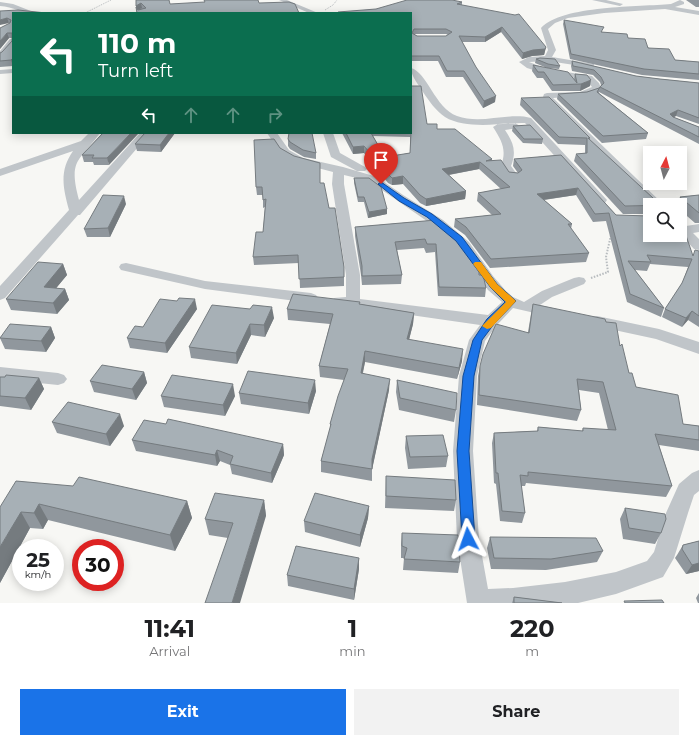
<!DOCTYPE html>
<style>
:root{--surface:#fff;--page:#f2f2f2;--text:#202124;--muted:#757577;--accent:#1a73e8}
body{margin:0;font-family:Montserrat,sans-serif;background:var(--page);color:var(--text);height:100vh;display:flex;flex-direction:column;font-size:15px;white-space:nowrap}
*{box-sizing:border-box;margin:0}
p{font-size:13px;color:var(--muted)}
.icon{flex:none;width:22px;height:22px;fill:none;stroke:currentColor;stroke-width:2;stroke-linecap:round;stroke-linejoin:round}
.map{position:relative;height:603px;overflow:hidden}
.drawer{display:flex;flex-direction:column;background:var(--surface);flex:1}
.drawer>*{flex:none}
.top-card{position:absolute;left:12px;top:12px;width:400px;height:122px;border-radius:0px;box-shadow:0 2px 10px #0003;background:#0b6e4f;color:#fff;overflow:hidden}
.needle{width:26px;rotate:6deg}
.controls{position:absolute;left:643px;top:146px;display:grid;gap:8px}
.controls a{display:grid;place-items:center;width:44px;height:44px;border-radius:0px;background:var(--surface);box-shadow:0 2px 10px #0003;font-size:20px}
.speed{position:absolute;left:12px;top:539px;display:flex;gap:8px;font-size:20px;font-weight:700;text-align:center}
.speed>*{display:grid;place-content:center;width:52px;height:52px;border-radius:50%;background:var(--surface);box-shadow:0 2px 10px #0003;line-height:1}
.speed small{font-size:10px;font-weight:400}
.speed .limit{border:6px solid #d22;background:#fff;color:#111}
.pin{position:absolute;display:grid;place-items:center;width:34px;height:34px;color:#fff;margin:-41px -17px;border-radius:50% 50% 50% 0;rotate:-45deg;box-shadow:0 0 4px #0007}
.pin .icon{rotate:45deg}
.me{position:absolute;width:44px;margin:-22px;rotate:356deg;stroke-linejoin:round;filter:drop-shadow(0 0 3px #0008)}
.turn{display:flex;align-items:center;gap:14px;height:84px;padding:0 20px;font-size:18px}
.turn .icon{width:52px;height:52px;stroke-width:2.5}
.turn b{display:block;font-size:28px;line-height:34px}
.lanes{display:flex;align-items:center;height:38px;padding:0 20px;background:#0003;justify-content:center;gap:20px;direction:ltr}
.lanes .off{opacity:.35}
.eta{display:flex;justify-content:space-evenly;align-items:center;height:68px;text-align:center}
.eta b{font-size:24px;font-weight:700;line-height:28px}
.action{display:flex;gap:8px;margin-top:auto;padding:8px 20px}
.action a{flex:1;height:46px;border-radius:0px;background:var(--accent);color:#fff;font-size:16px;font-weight:700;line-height:46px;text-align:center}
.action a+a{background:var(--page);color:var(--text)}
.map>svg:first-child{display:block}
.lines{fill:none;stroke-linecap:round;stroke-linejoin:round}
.path-far1{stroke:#b8bcbf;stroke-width:1;stroke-dasharray:1 1;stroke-linecap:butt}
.path{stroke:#b8bcbf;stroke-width:2;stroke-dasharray:1.5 1.5;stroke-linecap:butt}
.minor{fill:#c0c5c9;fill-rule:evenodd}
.wall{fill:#90979d;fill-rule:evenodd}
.shaded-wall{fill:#757b7f}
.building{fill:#a7b0b6;stroke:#757b7f;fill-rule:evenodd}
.route{fill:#1a73e8;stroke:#114b97}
.slow{fill:#f59e0b}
</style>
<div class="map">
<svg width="699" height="603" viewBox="0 0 699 603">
<rect width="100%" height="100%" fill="#f7f7f4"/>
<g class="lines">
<path class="path-far1" d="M325 10 333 5 337 0
M85 13 111 0"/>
<path class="path" d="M591 278 608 272 606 257 611 235"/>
<path class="minor" d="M279 0H287L318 13H309Z
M592 0H606L623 4 620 6Z
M680 0 684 2V4L675 7 699 11V15L665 9 604 13 568 18 555 23 548 29 556 50 552 57 594 64V68L548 61 529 62 547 69 592 76 599 83 601 88C590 101 569 97 553 98L664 205H651L543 97 544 94 547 93 580 92 592 87 586 80 543 73 527 68 519 62 529 57 545 56 548 50 541 28C562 5 640 7 671 4Z
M0 2 13 4 36 13C23 13 13 7 0 6Z
M10 39H13V45L3 57H0V51Z
M411 68C427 72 435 108 457 116 481 125 508 112 531 118L607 200 605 203H597L525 123C502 123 466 130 445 117 436 111 429 101 423 92 418 84 411 76 411 68Z
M13 69V73L0 74V70Z
M515 123 520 126 518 128 505 130C513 142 517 151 511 166L519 177 517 179H509L501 166C507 150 502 141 493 127L498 124Z
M89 133H100C79 162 68 159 79 200L140 133H150L80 215H78L5 298 0 300V286L69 210C63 188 59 171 73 151L0 176V169L81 141Z
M267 133H277L289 150 303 158 343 167 377 177 403 195 443 220 469 242 493 276 506 291 513 297 524 302 542 291 574 278 579 277 584 278 586 281 584 284 552 297 540 305 557 309 560 312 557 315 552 317 513 308 497 325 485 341 477 376 473 451 479 539 488 589 513 588 565 582 616 572 647 561 654 552 666 513 679 484 692 473 699 470V491L694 495 688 513 674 558 663 577 616 594 578 603H467L457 539 453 451 459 376 469 340 480 325 334 304 332 301 334 298 346 297V275L332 184 333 172 295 162 281 154ZM344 175 369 181 447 235 460 248 488 290 502 302 488 315 360 299V275L344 184Z
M323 133H333L340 153 365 167 367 169 365 171H357L331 157Z
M680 223 686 226 699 224V232L693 233 699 239V250L694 249 680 234Z
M126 263 205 281 311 293 316 295 318 298 316 301 311 303 205 289 121 270 119 267 121 264Z
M597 316 659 329 699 342V354L656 339 591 325 589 321 591 317Z
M0 367 58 373 64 375 67 379 64 383 58 385 0 379Z"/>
</g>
<path class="wall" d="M136 0 170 4 259 3 137 13 136 6Z
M686 0H699V7H696Z
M462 2V5L546 47 544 55 532 56 522 59 501 32 485 42H462L495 102 483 108 463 77H446L438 61H411V13ZM414 34H446L448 35 446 36H417Z
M0 11 13 13V66L0 67V53L2 52 12 41V38H9L0 49 10 23H9Z
M564 20 603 32 628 38 675 60 699 62V80L642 75 570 59 563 24Z
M536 59 560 66 559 69 547 68 535 63Z
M572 61 636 76 660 79 699 83V124L676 116 673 117 699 127V144L599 92V93L648 133 646 139 602 143 557 99 558 94 587 92 599 88 601 85 600 82 593 75 572 71 571 66Z
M533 65 574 79 575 74 590 86 580 91H552L543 78H537L532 71Z
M521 98 590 138V140L656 201 650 205V214H623L574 161 576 154 585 153V145L558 144 520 105Z
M427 124 437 129 492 159V160L509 172 518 173 513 166 514 159 561 155 616 215 693 256 699 251V327L688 320 682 327 662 317 665 309 682 284 688 267 650 264 647 271 635 270 664 308 661 317 627 302 606 221 593 222 576 195 544 200 572 224 571 229 589 253 586 262 490 268 465 235 454 227 455 219 492 215 477 201 478 193 501 189 479 169 449 175 466 191 465 199 426 206 420 203 403 184 392 185 388 183 364 153 353 154 342 133H411ZM373 136 410 137V153L385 157Z
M513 126 543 139 542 144 523 143 512 131Z
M103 133 109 165H94L93 162H84L82 155Z
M175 133 161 152 137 151 135 144Z
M288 139 316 153V159L304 157 290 149 288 146Z
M280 148 320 183 329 208 344 267V286L300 288 299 263 254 265 253 257 263 232 265 207 263 208V195H257L256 187Z
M354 178 387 209V214L368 218 364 202H358L354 183Z
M699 195V223H695L680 210V205H676L680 197Z
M126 204 110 237H87L84 229Z
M436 220 479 275 486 288 485 297 438 296 435 252 426 253 424 248 397 250 402 275 401 284 362 285 361 275 355 236V227Z
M63 264 67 275 56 288 65 289 69 300 57 314 11 310 6 299Z
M177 301 197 309 167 353 130 348 127 338 143 327Z
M360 304 414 313 413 324 409 340 462 361 457 379 365 362 363 373 389 390 372 469V481L321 472V461L330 429V424L344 380 320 377 319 366 330 324 288 320 287 309Z
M533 304 606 322 620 346 629 373 636 387 683 424 699 426V451L659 445 672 486 666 497 526 483 525 486H521L525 513 522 523 500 521 496 484 494 483 492 443 494 433 537 431 538 427 582 431 583 428 608 430 599 393 579 390 581 410 577 421 477 405 478 376 480 366 528 332 531 314Z
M250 309 274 318 265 337 251 335 237 364 191 358 189 347Z
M51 327 55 338 46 352 5 349 0 338V337Z
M144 372 147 383 136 400 94 392 90 381Z
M0 377 39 378 44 389 31 410 0 406Z
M397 380 456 410 454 422 399 410 396 392Z
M316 391 309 414 241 404 239 393Z
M161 396H235L225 416 164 407Z
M52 422 124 426 110 446 57 433Z
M406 436 448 456 446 467 408 469 405 448Z
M132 440 283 444 284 455 272 483 232 474 230 465 220 461 217 466 136 451Z
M386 476 456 500 454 511 385 508Z
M16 481 187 501 192 518 175 551 48 520 43 529 30 528 0 583Z
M264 500 266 516 228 538 209 535 205 519Z
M369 506 368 518 360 547 305 532 304 521Z
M625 508 661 533 655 544 623 539 620 519Z
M402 533 460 562 458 573 403 570 404 558H401V544Z
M490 537 603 551 597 562 546 570 491 569 487 548Z
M699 541V571L686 574 675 558 677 555 683 545Z
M359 558V569L354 600 288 586 287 575Z
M699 593V603H698L696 598Z
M514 597 562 603H512Z"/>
<path class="shaded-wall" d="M141 3 142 8 137 10 136 6Z
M7 18 9 23 0 25V20Z
M502 27 501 32 485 42V37Z
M7 33 9 38 0 49V41Z
M546 47 544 55 532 56 522 59 523 53 533 50Z
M13 58V66L11 60Z
M591 80 590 86 580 91 581 84Z
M496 96 495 102 483 108 484 101Z
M678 110 676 116 669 120 670 114Z
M131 133H139L109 165 107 158Z
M169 133H175L161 152 160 145Z
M364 146V153L353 154V147Z
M480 162 479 169 442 176V169Z
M403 176V184L392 185V178Z
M578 188 576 195 535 201 537 194Z
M466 191 465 199 426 206V199Z
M124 196 126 204 110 237 108 228Z
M387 209V214L368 218 369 212Z
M63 264 67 275 48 298 44 287Z
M65 289 69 300 57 314 53 303Z
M195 299 197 309 167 353 165 343Z
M272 307 274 318 265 337 264 325Z
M692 311 688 320 682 327 686 318Z
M414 313 413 324 406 351 407 339Z
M250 324 251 335 237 364 236 353Z
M51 327 55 338 46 352 41 341Z
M463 349 462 361 457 379 459 368Z
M365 351V362L360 384 361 373Z
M144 372 147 383 136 400 132 389Z
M39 378 44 389 31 410 25 398Z
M390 379 389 390 372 470V459Z
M315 380 316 391 309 414 308 403Z
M233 384 235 396 225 416 223 405Z
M120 414 124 426 110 446 106 434Z
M283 444 284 455 272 483 271 473Z
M217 450 220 461 217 466 215 455Z
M264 500 266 516 240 603H232Z
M187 501 192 518 175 551 170 535Z
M39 504 48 520 43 529 34 513Z
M369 506 368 518 360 547V535Z
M21 512 30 528 0 583V547Z
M359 558V569L354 600V589Z
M699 563V571L686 574 692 565Z"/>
<path class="building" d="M136 0H169L170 4 205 2 204 0H258L259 3 289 2 295 4 299 13H137L136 7 138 10 146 8 141 3 136 6Z
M407 0H452L462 2 457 4 515 15 519 14 546 47 545 49 533 50 523 53 502 27 485 37 459 36 476 67 496 96 484 101 464 71H447L439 56H411V13H338V12L376 9ZM414 29H446L452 32 446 36H417L412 33Z
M18 10 46 13H13V58L11 60 0 61V53L2 52 12 41V33H7L0 41V28L10 23 11 20 7 18 0 20V11Z
M564 20 604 27 601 32 627 34 628 38 645 39 648 48 669 49 675 60 699 62V74L644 69 571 54Z
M540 58 555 59 560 66 548 64 536 59Z
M572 61 636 76 660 79 699 83V118L678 110 670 114 673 117 699 127V137L600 87 597 92 648 133 603 136 558 94 587 92 599 88 604 83 601 77 594 70 573 66Z
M533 65 568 72 577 83 575 74 587 75 591 80 581 84 553 85 544 72H538Z
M411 86H421L427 124H437V129H455L492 159 486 161 501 160 509 172 518 173 522 170 514 159 561 155 616 215 650 216V235H680V218L693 256 695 250 699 251V316L692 311 686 318 665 309 682 283 692 259 647 255 651 262 628 261 664 308 630 294 609 213 595 214 578 188 537 194 572 224H568L589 253 491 259 466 227 455 219 501 214 478 193 510 187 480 162 442 169 466 191 426 199 420 195 403 176 392 178 389 175 364 146 353 147 346 133H371L385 157 410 153 411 133Z
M549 97 590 138H588L653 198 656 201 673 199 675 205 625 206 576 154 587 153V138L559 137 521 98Z
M530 125 543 139H524L513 126Z
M103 133H131L107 158H92L94 155H82Z
M145 133H169L160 145 135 144Z
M289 133H312L316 153 303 150 290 142 288 139Z
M274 139 280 148 294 156 320 163V183H324L329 208H335L344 267V277L299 279 298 255 253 257 256 232H263L266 199 263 200 262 187H256L254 140Z
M354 178H369L381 187 387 209 369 212 364 197H358Z
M103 195 124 196 108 228 84 229Z
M699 195V213L680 197Z
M436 220 454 234 479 267V275H483L486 288 439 287 436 244H427L425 239 395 242 402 275 362 276V266L355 227Z
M38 262 63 264 44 287 65 289 53 303 6 299Z
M293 294 360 302 359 304 414 313 407 339 463 349 459 368 365 351 361 373 390 379 372 459V469L321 461 331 424H330L338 396 348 369 319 366 333 314 287 309Z
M179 298 195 299 165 343 127 338 135 326 143 327 160 299 177 301Z
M533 304 605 319 606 322 616 323 620 346 622 344 629 373H632L636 387 678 395 683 424 699 426V440L655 434 672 486 528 472V476L520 475 525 513 502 511 498 473H496L494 433 538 431V427L583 431V428L616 430 603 382 577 379 581 410 479 395 480 366 483 354 496 324 529 333Z
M212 305 250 309 253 305 272 307 264 325 250 324 236 353 189 347Z
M10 324 51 327 41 341 0 338Z
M102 365 144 372 132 389 90 381Z
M248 371 315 380 308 403 239 393Z
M6 375 39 378 25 398 0 396V377H5Z
M172 375 233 384 223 405 161 396Z
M397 380 457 393 456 410 400 398Z
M68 402 120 414 106 434 52 422Z
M168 419 283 444 271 473 230 464 233 456 217 450 215 455 132 440 144 420 166 424Z
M443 435 448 456 410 457 406 436Z
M386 476 455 480 456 500 386 496Z
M79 477 187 501 170 535 39 504 34 513 21 512 0 547V507L16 481 73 486Z
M215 493 264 500 232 603H205L233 523 205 519Z
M315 493 369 506 360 535 304 521Z
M625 508 665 514 666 519 661 533 629 528Z
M402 533 458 535 460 562 404 559 407 548 402 546Z
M490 537 596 538 603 551 551 559 494 558Z
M699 541V563L692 565 682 549 683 545Z
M296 546 359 558 354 589 287 575Z
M514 597 562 603H514Z
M662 600 664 603H625L624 601Z"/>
<path class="route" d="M381 182 404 198 432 214 462 237 497 284 516 301 494 324 482 340 474 376 469 451 475 539 473 543 468 545 463 543 462 539 457 451 463 376 473 340 487 319 505 302 491 288 456 241 427 217 399 201 379 185 378 184Z"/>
<path class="slow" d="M475 262H481L497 284 516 301 491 328 487 329 482 326 506 302 491 288 473 264Z"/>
</svg>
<div class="controls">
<a><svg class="needle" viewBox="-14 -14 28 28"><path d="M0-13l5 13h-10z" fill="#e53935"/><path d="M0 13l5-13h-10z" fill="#757577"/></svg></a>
<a><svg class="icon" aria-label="search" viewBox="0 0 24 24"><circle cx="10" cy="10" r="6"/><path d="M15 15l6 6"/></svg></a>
</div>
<div class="speed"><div>25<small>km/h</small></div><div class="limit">30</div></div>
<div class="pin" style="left:381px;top:184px;background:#d93025"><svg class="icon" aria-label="arrive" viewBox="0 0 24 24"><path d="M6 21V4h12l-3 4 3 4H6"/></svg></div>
<svg class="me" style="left:468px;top:539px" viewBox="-20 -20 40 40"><path d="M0-17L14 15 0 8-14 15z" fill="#1a73e8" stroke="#fff" stroke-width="4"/></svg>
<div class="top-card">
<div class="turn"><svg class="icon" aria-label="left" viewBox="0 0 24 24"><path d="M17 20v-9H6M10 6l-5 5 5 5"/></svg><div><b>110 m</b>Turn left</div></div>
<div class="lanes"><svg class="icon" aria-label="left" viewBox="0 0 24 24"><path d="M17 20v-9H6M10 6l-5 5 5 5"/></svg><svg class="icon off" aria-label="ahead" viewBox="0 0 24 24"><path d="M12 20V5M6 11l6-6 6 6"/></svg><svg class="icon off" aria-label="ahead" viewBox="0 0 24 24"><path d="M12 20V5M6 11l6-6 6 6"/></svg><svg class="icon off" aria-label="right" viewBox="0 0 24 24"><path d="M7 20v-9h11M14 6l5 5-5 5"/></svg></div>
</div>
</div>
<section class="drawer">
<div class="eta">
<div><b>11:41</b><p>Arrival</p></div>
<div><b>1</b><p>min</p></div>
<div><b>220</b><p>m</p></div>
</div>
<div class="action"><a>Exit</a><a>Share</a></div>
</section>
